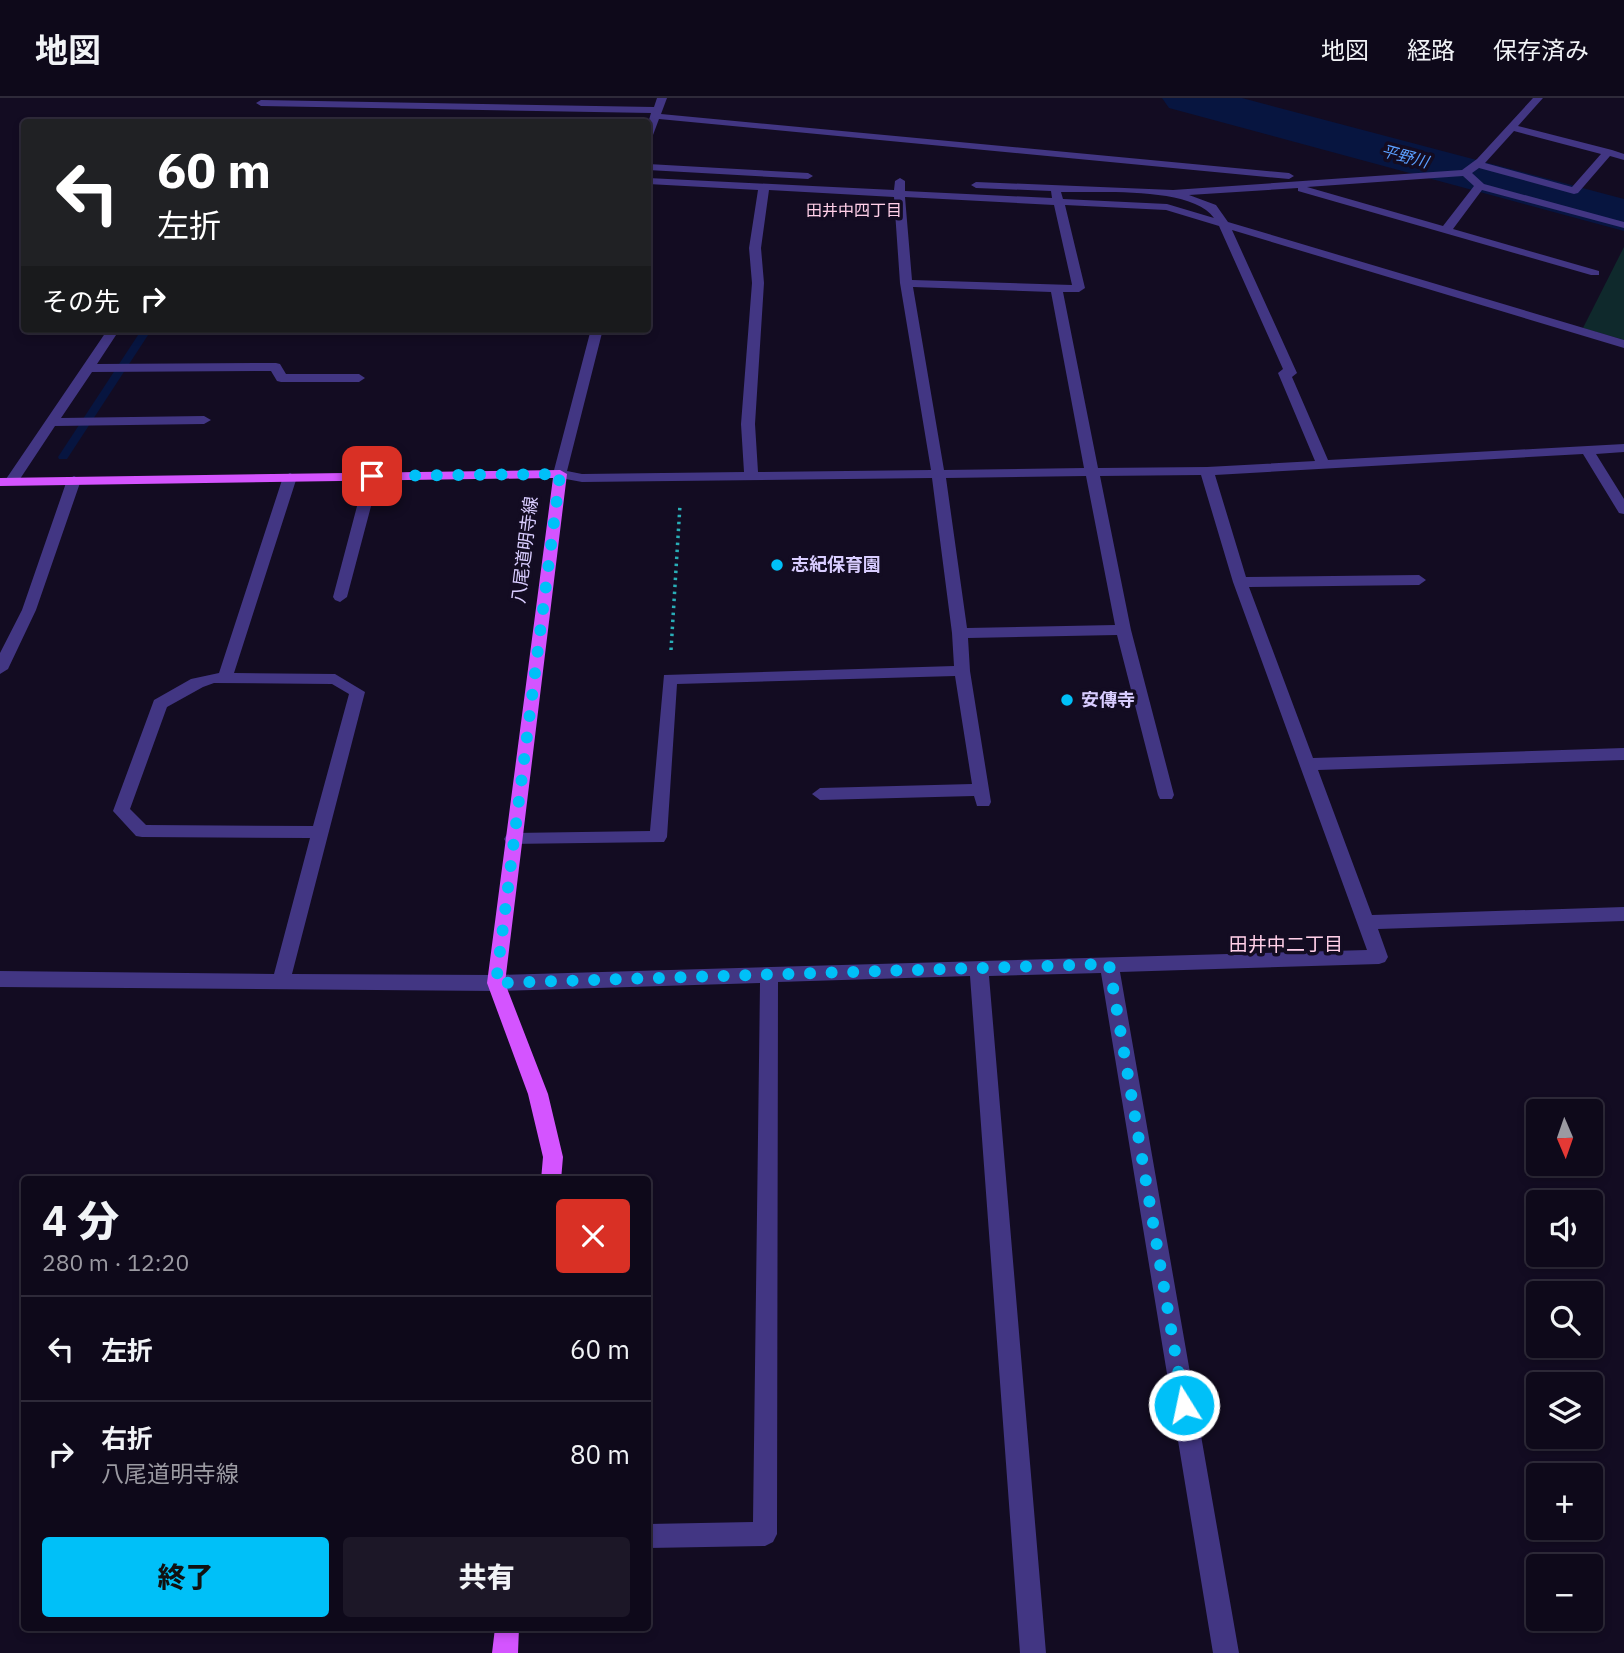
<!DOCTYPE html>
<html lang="ja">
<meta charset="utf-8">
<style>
:root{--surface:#0e091a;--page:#1c1727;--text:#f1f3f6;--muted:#9b9aa2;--line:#2e2a39;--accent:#00c0f8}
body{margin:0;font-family:"IBM Plex Sans","Noto Sans JP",sans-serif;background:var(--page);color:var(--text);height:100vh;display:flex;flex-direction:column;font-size:26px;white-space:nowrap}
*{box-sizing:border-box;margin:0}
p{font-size:23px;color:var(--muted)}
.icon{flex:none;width:38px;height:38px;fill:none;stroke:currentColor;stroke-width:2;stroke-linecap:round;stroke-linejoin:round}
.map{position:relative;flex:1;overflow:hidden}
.panel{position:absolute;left:21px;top:1078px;width:630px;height:455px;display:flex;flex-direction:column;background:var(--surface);border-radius:7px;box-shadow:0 4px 10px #0003,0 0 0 2px var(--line)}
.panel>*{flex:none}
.top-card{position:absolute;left:21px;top:21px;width:630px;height:214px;border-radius:7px;box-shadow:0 4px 10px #0003,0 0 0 2px var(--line);background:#202124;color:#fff;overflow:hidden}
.needle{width:46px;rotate:178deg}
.tools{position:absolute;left:1526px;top:1001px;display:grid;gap:14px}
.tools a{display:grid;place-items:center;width:77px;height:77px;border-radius:7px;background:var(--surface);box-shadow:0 4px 10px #0003,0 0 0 2px var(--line);font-size:35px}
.pin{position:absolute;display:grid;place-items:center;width:60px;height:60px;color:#fff;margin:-30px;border-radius:14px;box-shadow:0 4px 10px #0006}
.me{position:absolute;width:77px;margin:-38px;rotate:350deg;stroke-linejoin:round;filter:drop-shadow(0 0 5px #0008)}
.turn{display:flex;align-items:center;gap:24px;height:147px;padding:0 21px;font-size:32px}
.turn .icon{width:91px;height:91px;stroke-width:2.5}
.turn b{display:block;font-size:49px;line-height:60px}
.then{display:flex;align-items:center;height:66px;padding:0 21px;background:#0003;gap:14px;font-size:26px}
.round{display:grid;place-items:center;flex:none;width:74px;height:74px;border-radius:7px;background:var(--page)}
.head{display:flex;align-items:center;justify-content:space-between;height:119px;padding:0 21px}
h1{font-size:42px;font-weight:800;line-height:52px}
.cta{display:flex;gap:14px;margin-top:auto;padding:14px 21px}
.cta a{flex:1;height:80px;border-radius:7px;background:var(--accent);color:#111;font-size:28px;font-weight:800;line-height:80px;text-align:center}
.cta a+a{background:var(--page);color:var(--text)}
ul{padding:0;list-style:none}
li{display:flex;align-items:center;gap:21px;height:105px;padding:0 21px;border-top:2px solid var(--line)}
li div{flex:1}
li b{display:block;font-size:26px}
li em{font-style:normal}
header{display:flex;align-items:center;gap:42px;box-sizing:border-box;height:98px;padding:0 35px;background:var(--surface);border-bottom:2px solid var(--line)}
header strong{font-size:33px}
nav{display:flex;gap:38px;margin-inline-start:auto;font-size:24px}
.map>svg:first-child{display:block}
.green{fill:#0f292c}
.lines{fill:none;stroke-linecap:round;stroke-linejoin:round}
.stream{fill:#071540;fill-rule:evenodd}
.river{fill:#071540;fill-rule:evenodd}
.path{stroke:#29aeb7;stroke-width:3.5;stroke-dasharray:2.5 4.5;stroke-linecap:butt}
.minor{fill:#423683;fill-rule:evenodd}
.major{fill:#d454ff;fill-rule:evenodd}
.route{stroke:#00c0f8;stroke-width:12;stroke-dasharray:0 21.6}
.poi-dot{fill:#00c0f8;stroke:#130c22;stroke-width:2.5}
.labels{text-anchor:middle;stroke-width:7;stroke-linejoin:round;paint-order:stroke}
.far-water-label{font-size:16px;font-style:italic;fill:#5b9fff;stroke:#130c22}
.far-neighbourhood-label{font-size:16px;fill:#ffcfe8;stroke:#130c22}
.street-label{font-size:18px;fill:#d9cdff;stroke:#130c22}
.poi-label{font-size:18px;font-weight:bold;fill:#d9cdff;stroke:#130c22;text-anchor:start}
.neighbourhood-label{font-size:19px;fill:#ffcfe8;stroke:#130c22}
</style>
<header>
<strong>地図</strong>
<nav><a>地図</a><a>経路</a><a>保存済み</a></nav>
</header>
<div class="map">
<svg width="1624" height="1555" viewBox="0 0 1624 1555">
<rect width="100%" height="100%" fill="#130c22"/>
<path class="green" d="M1624 149V242L1583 230Z"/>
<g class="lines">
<path class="stream" d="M142 231H152L67 361H59L58 359Z"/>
<path class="river" d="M1162 0H1242L1624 101V133L1169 10Z"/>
<path class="path" d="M671 552 680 407"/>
<path class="minor" d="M657 0H667L661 16 1289 75 1294 78 1289 81 659 21 653 37 648 40V25L651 15 261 8 256 5 261 2 654 9Z
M1533 0H1543L1518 28 1612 52 1624 56V62L1610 58 1578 95 1574 96 1479 70 1472 75 1484 86 1624 124V130L1482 92 1453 131 1599 173V177H1591L1298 93V90L1189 97 1216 107 1228 124 1624 242V250L1232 132 1297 275 1292 279 1328 362 1624 346V354L1596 356 1624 401V416L1619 415 1583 356 1215 377 1246 479 1419 477 1426 482 1419 487 1249 489 1313 660 1624 650V662L1318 672 1372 817 1624 809V823L1378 831 1388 859 1385 864 1379 866 1120 874 1239 1555H1213L1101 875 989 878 1046 1555H1020L970 878 778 884 777 1436 773 1444 765 1448 648 1450V1426L753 1424 760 885 496 893 0 889V873L274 876 310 740 142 739 136 738 113 713 154 602 191 581 219 575 283 379 290 375 297 379 234 575 335 576 365 594 292 876 496 877 1367 852 1233 484 1201 377 1100 378 1131 532 1174 697 1172 701H1160L1158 697 1117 537 968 540 970 573 991 704 989 708H977L974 698 820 702 812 696 820 690 972 686 955 578 677 586 667 739 664 744 507 746 504 741 507 736 513 735 650 733 664 577 954 568 952 535 932 380 582 384 555 379 553 376 591 231H603L567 373 582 376 744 374 741 326 752 185 749 150 758 92 648 86V80L894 92 895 83 900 80 905 83V93L1052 100 1051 93 976 90 971 87 976 84 1173 92 1462 72 1477 61ZM1514 33 1601 56 1572 89 1485 65ZM1463 78 1474 88 1443 128 1307 89ZM769 92 894 99 900 185 931 372 758 374 755 326 764 185 761 150ZM1061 94C1098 95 1192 88 1214 120L1167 106 1063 101ZM905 99 1054 107 1072 187 912 182ZM1065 107 1166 112 1219 128 1283 271 1278 275 1315 363 1207 369 1098 370 1063 194H1079L1085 190ZM913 189 1051 194 1084 370 944 372ZM1086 378 1115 527 967 530 946 380ZM214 585 332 586 349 596 313 728 146 727 130 711 167 609 203 589Z
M648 66 808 75 813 78 808 81 648 72Z
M108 231H120L97 266 276 265 280 266 286 276H359L365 280 359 284H281L277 283 271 273 92 274 61 320 204 318 211 322 204 326 55 328 16 387H6L4 384Z
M372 374 379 378 347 499 340 504 335 502 333 499 365 378Z
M74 378 81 382 36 512 8 571 0 576V555L22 512 67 382Z"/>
<path class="major" d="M560 372 567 376 505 885 548 996 563 1059 561 1082H541L543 1059 528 996 487 885 553 380 0 388V380Z
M495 1530H519L518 1555H492Z"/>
</g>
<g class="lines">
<path class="route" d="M372 378 560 376 496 885 1109 866 1184 1307"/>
</g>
<g class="poi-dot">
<circle cx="777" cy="467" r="7"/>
<circle cx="1067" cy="602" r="7"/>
</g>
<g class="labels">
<g class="far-water-label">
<text transform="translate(1405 58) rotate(15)" y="6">平野川</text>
</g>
<g class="far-neighbourhood-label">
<text x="854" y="118">田井中四丁目</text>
</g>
<g class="street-label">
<text transform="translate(525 452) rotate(-83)" y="6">八尾道明寺線</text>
</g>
<g class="poi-label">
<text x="791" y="473">志紀保育園</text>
<text x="1081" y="608">安傳寺</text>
</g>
<g class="neighbourhood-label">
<text x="1286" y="853">田井中二丁目</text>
</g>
</g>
</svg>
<div class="tools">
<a><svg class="needle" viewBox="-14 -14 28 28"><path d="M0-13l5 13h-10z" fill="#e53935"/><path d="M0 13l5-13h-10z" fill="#9b9aa2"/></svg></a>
<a><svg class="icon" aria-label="sound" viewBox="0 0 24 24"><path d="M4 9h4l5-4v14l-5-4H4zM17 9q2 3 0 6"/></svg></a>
<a><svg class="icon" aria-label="search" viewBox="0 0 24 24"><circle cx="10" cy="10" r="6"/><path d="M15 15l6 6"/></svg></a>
<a><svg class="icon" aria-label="layers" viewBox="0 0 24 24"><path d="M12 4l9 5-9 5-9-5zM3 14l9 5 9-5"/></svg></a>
<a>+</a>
<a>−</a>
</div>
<div class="pin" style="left:372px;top:378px;background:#d93025"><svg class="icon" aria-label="arrive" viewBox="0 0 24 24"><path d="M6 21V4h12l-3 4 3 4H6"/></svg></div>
<svg class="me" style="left:1184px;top:1307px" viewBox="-20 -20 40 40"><circle r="17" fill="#00c0f8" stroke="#fff" stroke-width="3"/><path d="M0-11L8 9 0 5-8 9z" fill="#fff"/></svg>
<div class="top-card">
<div class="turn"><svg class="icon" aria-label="left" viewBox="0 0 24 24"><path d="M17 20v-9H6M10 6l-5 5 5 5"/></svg><div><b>60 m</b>左折</div></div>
<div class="then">その先<svg class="icon" aria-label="right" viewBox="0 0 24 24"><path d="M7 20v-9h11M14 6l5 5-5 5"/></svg></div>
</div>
<section class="panel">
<div class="head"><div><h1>4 分</h1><p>280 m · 12:20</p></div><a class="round" style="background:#d93025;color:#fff"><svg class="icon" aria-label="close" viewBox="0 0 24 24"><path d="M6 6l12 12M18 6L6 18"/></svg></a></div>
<ul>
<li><svg class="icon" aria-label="left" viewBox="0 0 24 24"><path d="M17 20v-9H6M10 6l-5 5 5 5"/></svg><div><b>左折</b></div><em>60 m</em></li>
<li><svg class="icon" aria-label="right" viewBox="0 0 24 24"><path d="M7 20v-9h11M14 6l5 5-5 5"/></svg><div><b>右折</b><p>八尾道明寺線</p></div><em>80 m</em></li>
</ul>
<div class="cta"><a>終了</a><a>共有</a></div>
</section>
</div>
